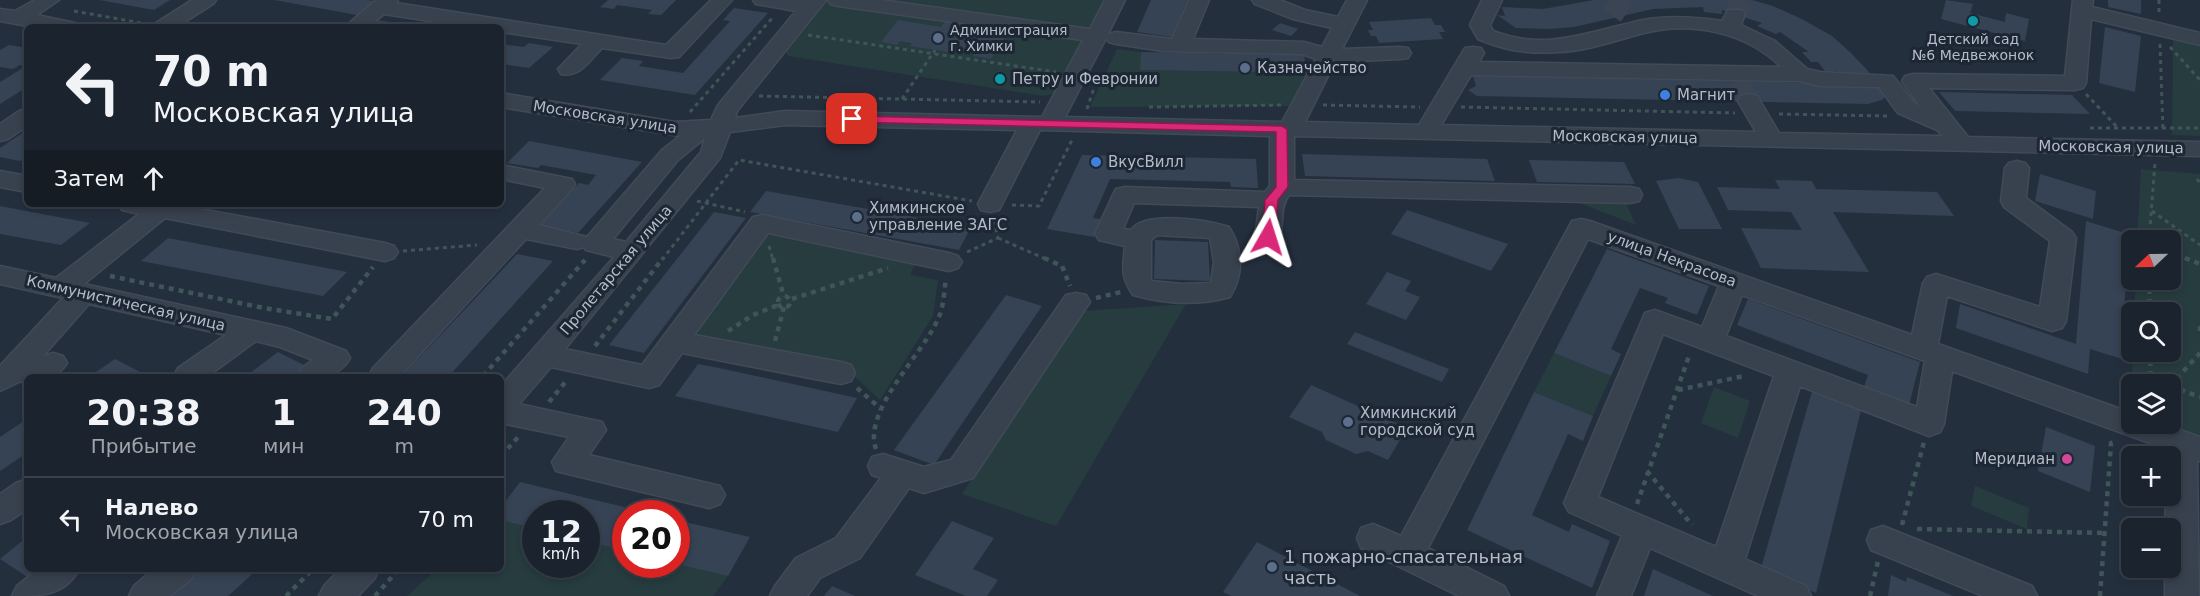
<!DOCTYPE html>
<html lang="ru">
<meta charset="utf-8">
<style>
:root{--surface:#1b232e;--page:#242b36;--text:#f1f3f6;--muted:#a0a4aa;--line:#39404a}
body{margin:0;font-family:"DejaVu Sans",sans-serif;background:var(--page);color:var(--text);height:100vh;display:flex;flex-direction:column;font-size:22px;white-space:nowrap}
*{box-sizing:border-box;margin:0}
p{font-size:20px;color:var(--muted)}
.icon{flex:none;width:33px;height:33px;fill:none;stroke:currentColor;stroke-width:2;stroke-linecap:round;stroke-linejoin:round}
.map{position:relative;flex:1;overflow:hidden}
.sheet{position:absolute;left:24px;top:374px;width:480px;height:198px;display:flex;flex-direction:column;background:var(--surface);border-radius:9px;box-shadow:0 3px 9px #0003,0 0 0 2px var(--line)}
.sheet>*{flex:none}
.guide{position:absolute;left:24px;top:24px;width:480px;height:183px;border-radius:9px;box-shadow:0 3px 9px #0003,0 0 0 2px var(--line);background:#1b232e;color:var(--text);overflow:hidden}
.needle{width:39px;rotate:248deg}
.tools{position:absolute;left:2121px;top:230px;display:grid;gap:12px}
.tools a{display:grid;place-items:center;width:60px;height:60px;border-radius:9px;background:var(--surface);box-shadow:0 3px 9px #0003,0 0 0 2px var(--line);font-size:30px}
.speed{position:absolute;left:522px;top:500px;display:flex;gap:12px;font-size:30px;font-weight:700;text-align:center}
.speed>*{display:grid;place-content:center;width:78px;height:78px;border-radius:50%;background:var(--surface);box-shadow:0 3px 9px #0003,0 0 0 2px var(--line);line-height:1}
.speed small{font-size:15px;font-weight:400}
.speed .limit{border:9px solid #d22;background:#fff;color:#111}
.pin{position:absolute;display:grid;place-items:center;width:51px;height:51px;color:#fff;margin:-26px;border-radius:12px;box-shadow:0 3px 9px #0006}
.me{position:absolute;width:66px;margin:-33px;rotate:6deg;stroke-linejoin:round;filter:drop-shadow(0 0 4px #0008)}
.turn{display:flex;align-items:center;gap:21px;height:126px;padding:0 30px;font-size:27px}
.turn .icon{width:78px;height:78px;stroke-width:2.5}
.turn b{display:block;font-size:42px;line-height:51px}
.then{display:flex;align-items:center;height:57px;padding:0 30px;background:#0003;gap:12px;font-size:22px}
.eta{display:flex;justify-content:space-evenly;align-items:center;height:102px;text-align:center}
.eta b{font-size:36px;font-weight:600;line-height:42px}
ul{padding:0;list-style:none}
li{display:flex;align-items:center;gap:18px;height:84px;padding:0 30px;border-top:2px solid var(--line)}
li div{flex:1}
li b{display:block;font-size:22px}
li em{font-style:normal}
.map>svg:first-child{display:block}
.green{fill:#263c3f}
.building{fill:#364354}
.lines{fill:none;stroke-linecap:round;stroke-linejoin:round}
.minor-tunnel{stroke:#3a4453;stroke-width:22;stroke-dasharray:22 11;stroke-linecap:butt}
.minor-casing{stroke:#414a57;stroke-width:3}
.path-far1{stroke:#3f5557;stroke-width:3;stroke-dasharray:4 4;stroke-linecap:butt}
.path{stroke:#3f5557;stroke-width:4.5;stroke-dasharray:5 5;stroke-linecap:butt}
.minor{fill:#38414e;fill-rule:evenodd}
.route{fill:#db2777;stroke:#8e194d;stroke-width:1.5}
.culture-dot{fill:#0f9aa8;stroke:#1d2633;stroke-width:2}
.service-dot{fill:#5c6f8a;stroke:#1d2633;stroke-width:2}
.shop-dot{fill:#3f7fe0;stroke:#1d2633;stroke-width:2}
.hotel-dot{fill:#d1479c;stroke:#1d2633;stroke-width:2}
.labels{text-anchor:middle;stroke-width:6;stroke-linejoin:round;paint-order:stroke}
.far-poi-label{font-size:14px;fill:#b4bcc9;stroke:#1d2633;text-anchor:start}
.poi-label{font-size:15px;fill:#b4bcc9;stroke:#1d2633;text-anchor:start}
.street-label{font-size:15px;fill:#b4bcc9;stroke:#1d2633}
.near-poi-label{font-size:18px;fill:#b4bcc9;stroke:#1d2633;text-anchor:start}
</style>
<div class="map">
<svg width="2200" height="596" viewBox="0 0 2200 596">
<rect width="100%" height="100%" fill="#242f3e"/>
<path class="green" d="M827 0H1106L1056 93 1044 96 788 56 784 51 787 48Z
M2173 36 2200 43V136L2172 135Z
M1117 49 1141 52V70L1307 73 1289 106 1090 107Z
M2141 169 2200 174V440L2152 423H2170V384H2132L2130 415 2133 351H2170V312H2134L2136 279H2170V240H2137Z
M1577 202 1626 203 1636 225Z
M760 233 915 265 910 275 938 280 933 316 880 400 847 370 684 339Z
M1186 304 1056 526 962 494 1083 311Z
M1554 353 1611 376 1593 416 1534 392Z
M1714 387 1750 401 1738 438 1701 423Z
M1975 486 2029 508 2027 529 1971 506Z
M501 520 535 529 536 564H586L587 541 625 551 626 564H677L728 576 713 596H407L437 569 501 568Z"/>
<path class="building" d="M99 0H170L154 10Z
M274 0H367L375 1 357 15Z
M608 0H676L661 15 648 14 652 10 617 5 614 9 600 7Z
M1151 0H1187L1172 37 1137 32Z
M1594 0H1752L1773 6 1802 19 1832 36 1851 53 1869 72 1871 77 1840 76 1838 71H1825L1818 62H1811L1802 52H1809L1780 32 1776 34 1757 26 1762 23 1731 13 1722 10V14L1704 12 1703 7 1653 9 1574 27 1550 29 1516 28 1497 15 1505 16 1502 7 1543 9Z
M1946 0 1973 4 1970 13 2005 22 2006 13 2029 19 2025 41 1941 19Z
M2108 0H2141V14L2108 7Z
M734 8 768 13 695 95 600 80 622 58 643 61 639 66 683 73 730 21 723 20Z
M1431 18 1435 25H1441L1445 32H1439L1443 39 1379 43 1376 36H1371L1368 30H1373L1369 22Z
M377 20 397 23 392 27H367Z
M898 20 941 27 945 21 963 23 959 29 1005 37 991 59 973 56 975 53 962 51 960 54 910 46 912 43 900 41 897 45 881 42Z
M1280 23 1298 29 1291 36 1272 30Z
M2105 27 2141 36 2135 92 2099 83Z
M529 43 553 47 529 68 501 64V44L524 47Z
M9 45 27 48V87L0 104V82L26 66 20 65 13 69 0 67V50Z
M1141 52 1304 55 1307 73 1140 70Z
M1473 76 1878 84 1885 97 1882 100 1868 104 1477 96 1468 90 1476 86Z
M1939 92 2072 95 2090 114 1955 111Z
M27 130V156L20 161 0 157V148Z
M529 141 642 162 578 233 540 225 579 183 588 185 596 175 541 165 538 168 507 163Z
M1302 154 1487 159 1495 181 1305 176Z
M1082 155 1256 159 1258 188 1231 187 1230 182 1110 179 1093 218 1101 219 1094 237 1047 229Z
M1529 160 1624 162 1635 184 1537 182Z
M2040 174 2096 191 2093 219 2035 201Z
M1678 178 1698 182 1722 229H1679L1656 181Z
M1775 180 1812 181 1816 189 1937 192 1954 216 1833 212 1869 272 1761 268 1741 228 1802 230 1791 212 1728 210 1717 187 1780 189Z
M766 191 953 224 971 227 959 250 750 212Z
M0 206 90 223 61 245 0 234Z
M1407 210 1508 244 1491 271 1391 234Z
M714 212 746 218 644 353 609 345Z
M2086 221 2128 234 2122 359 2090 349 2088 374 1956 328 1960 304 2076 344Z
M168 238 347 272 323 296 141 261Z
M1155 240 1208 242 1210 281 1154 279Z
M1607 249 1709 286 1697 315 1665 303 1668 298 1640 288 1611 349 1621 354 1611 376 1554 353Z
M517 254 553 261 449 376H402Z
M1387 272 1411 281 1405 291 1420 297 1406 320 1366 304Z
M1006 295 1042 306 934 465 894 450Z
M1748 299 1920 362 1909 405 1877 397 1874 391 1864 387 1868 375 1737 325Z
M1355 332 1449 369 1442 382 1347 344Z
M278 352 308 367 295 376H246Z
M115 359 142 373 137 376H90Z
M698 364 719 368 857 398 838 432 675 396Z
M1311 385 1407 428 1388 460 1368 451 1356 454 1326 440 1322 432 1289 417Z
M1813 388 1862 406 1816 593 1761 568Z
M1534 392 1593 416 1583 441 1568 434 1532 515 1569 532 1572 524 1610 541 1592 588 1467 530Z
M27 419V453L0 471V437Z
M2046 427 2095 446 2090 492 2038 471Z
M520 482 645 512V513H626V551L586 541V513H536V529L501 520V507Z
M676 520 750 537 728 576 676 564Z
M952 521 994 538 973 569 998 580 987 596H966L915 575Z
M27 537V568H41L29 578 0 559Z
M1257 542 1360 596H1231L1223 592Z
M202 568H259L228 596H171Z
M1653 569 1713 596H1644Z
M1891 575 1906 582 1907 577 1953 596H1888Z
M832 586 855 596H824Z"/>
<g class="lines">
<path class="minor-tunnel" d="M1609 0 1629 14
M1735 14 1742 0
M1737 81 1749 101"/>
<g class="minor-casing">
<path id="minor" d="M35 0H59L37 15 75 23 78 27H33L0 21V9L15 11Z
M192 0H216L213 4 177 27H153L156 23Z
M376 0H398L396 3 666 45 711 0H732L679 57 671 58 602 48C590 60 580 78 561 74L558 69 582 44 501 32V27H469L384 14 368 27H345Z
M753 0H826L737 111 735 118 785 111 1042 117 1083 40 838 6 831 4 828 0H881L1090 29 1105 0H1125L1106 38 1109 34 1116 32 1172 39 1189 0H1209L1193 39 1304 42 1322 47 1332 28 1293 19 1255 4 1252 0H1280L1305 10 1338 17 1347 0H1367L1342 49 1400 47 1408 48 1411 53 1408 58 1400 59 1335 62 1305 122 1419 125 1465 48 1473 47 1481 48 1484 53 1479 62 1781 67C1746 32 1691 21 1644 33 1616 40 1588 51 1559 52 1527 54 1507 51 1478 39L1470 25 1482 0H1502L1490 25 1493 31C1546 52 1591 31 1643 20 1670 15 1695 17 1722 21L1728 10H1742L1745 14 1741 25 1775 41 1807 69 1820 72 1893 76 1914 103 1920 106 1902 81 1905 76 1913 74 2065 76 2073 0H2093L2092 7 2200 33V45L2091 19 2086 83 2083 88 2075 90 1929 88 1968 137 2200 142V156L1294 136V180L1630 187 1639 189 1642 195 1639 201 1630 203 1289 195C1278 209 1286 228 1277 243L1268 245 1259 243 1255 237 1259 207 1134 203 1123 229 1131 230C1145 210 1208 220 1229 227 1243 249 1244 274 1230 297 1198 306 1165 304 1133 295 1120 276 1123 267 1125 246L1099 240 1095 234 1113 195 1116 189 1125 187 1265 192 1270 186V136L1040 130 1002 204 999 210 990 212 981 210 978 204 1017 130 785 125 730 132 720 158 565 349 642 365 753 217 762 215 949 253 958 256 962 262 958 268 949 271 768 233 694 335 841 362 851 365 855 373 851 381 841 384 682 353 659 385 649 388 551 367 519 404 602 422 606 430 589 455 720 486 725 495 720 504 709 508 556 471 552 462 569 437 501 423V386L614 257 586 250 584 247 577 249 526 239 400 376H369L373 368 545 188 501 179V165L572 179 575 184 572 189 539 225 587 237 662 150 680 136 501 107V93L675 122 711 120 718 105 796 11 756 4ZM1106 38 1109 42 1116 44 1163 51 1302 54 1316 59 1282 122 1065 117ZM1471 75 1799 81 1820 86 1879 87 1898 113 1937 130 1943 136 1779 133 1757 96 1749 94 1741 96 1738 101 1756 132 1441 125ZM705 138 701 152 626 242 613 239 678 160ZM1157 235 1210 238 1214 262 1211 283 1182 284 1151 281V240Z
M27 109V126L8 139 0 141V124L19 111Z
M2017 161 2025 163 2029 168 2026 198 2072 232 2076 238 2066 321 2062 328 2052 331 1947 296 1938 344 2132 413V423H2161L2200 437V461L2197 460 2199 596H2165V567H2170V528H2165L2166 495H2170V456H2166V449L1952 371 1944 424 1940 432 1929 436 1800 386 1745 559 1806 586 1811 596H1758L1650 548 1631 596H1597L1622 536 1569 512 1564 503 1645 313 1655 310 1702 327 1719 286 1588 239 1428 548 1504 586 1509 596H1459L1361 548 1357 538 1361 528 1373 524 1401 536 1572 221 1581 219 1590 221 1912 335 1923 283 1927 277 1936 274 2040 307 2050 241 2004 207 2001 201 2005 168 2009 163ZM1742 295 1925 361 1917 407 1726 336ZM1663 334 1774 376 1716 547 1598 497Z
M0 171 27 176V192L0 187Z
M119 204H174L385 243 394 246 398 252 394 258 385 261 165 218 84 284 286 328 346 351 350 358C338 379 320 376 298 376L302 368 313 360 280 347 256 341 208 376H174L178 368 226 335 89 304 43 356 53 353 63 356 67 363C58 379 44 376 27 376V385L21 381 0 391V366L63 298 0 284V266L56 278 139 214 122 210Z
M1076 293 1086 295 1090 302 973 478 924 493 909 488 860 558 820 578 807 596H770L775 586 796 558 836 538 881 478 872 475 868 466 872 457 883 454 924 467 951 460 1066 295Z
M27 479V509L11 520 0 524V494L16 483Z
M1883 526 2032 586 2037 596H1983L1871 550 1867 540 1871 530Z
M39 568H80C65 596 42 596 12 596L17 586Z
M155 568H196L192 578 170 596H129L134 586Z
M341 568H379L375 578 358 596H319L324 586Z"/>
</g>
<path class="path-far1" d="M2159 0V14
M74 11 147 24
M808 35 1056 72
M2160 44 2163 130
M2170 47 2200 80
M2086 94 2118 128
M759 96 1040 102
M902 99 935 50
M1323 105 1420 107
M1149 107 1282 105
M1461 107 1735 113
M1087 109 1095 85
M690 112 774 16
M1779 114 1888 116
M2090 128H2200
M2197 179 2200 183
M697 201 745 212
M1012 205 1039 206 1072 140
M2152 211 2200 245
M998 238 1048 260
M2149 240 2155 163
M769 246 773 260
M403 251 477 245
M967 252 998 238 994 219
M2170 252 2189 260
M662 260 739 160 972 201"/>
<path class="path" d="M773 258 784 297
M1044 258 1062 266 1070 286
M2185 258 2200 264
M110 276 264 308 332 319 373 267
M2149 279 2150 312
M778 302a6 6 0 1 1 12 0a6 6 0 1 1-12 0Z
M1096 298 1121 292
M792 299 888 268
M2200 326V334
M728 331 753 315 778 305
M775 341 784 307
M595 346 663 258
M2150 351 2151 384
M483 376 585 260
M2170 386 2200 353
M2171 386 2200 397
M857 388 881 409
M1678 390 1744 376
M549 402 567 380
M876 449C862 411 923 354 938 319 944 307 944 291 946 278
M501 456 520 435
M1647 471 1692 525
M1637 504 1690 353
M1902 525 1924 442
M1917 529 2105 533
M286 596 314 568
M375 596 400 568
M1870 596 1878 561
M2100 596 2111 443 2115 442"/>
<use href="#minor" class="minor"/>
</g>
<path class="route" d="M852 116 1282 126 1287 129 1288 187 1278 200 1275 237 1268 241 1262 237 1265 200 1276 187V132L848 122V117Z"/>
<g class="culture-dot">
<circle cx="1973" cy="21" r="6"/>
<circle cx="1000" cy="79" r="6"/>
</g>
<g class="service-dot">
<circle cx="938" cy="38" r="6"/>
<circle cx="1245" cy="68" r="6"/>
<circle cx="857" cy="217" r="6"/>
<circle cx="1348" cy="422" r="6"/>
<circle cx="1272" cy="567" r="6"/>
</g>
<g class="shop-dot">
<circle cx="1665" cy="95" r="6"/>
<circle cx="1096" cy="162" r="6"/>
</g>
<circle class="hotel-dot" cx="2067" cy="459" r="6"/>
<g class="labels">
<g class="far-poi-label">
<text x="950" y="35">Администрация<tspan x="950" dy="16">г. Химки</tspan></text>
<text x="1973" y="44" text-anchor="middle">Детский сад<tspan x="1973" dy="16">№6 Медвежонок</tspan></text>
</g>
<g class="poi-label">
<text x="1257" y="73">Казначейство</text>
<text x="1012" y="84">Петру и Февронии</text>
<text x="1677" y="100">Магнит</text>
<text x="1108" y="167">ВкусВилл</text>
<text x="869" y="213">Химкинское<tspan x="869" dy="17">управление ЗАГС</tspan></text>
<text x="1360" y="418">Химкинский<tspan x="1360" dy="17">городской суд</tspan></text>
<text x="2055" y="464" text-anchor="end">Меридиан</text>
</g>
<g class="street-label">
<text transform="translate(605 117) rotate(9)" y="5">Московская улица</text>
<text transform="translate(1625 137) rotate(1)" y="5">Московская улица</text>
<text transform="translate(2111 147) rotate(1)" y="5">Московская улица</text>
<text transform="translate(1672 259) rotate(20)" y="5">улица Некрасова</text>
<text transform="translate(616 270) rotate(-50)" y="5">Пролетарская улица</text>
<text transform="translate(126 303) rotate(13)" y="5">Коммунистическая улица</text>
</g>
<g class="near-poi-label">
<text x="1284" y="563">1 пожарно-спасательная<tspan x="1284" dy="21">часть</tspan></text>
</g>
</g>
</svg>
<div class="tools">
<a><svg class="needle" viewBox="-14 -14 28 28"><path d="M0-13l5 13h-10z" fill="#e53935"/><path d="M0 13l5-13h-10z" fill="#a0a4aa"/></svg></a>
<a><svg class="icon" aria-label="search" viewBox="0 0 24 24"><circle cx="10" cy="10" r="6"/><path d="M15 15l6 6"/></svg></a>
<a><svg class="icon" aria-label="layers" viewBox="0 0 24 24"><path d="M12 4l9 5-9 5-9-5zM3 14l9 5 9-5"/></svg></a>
<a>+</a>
<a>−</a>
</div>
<div class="speed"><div>12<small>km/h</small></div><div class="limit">20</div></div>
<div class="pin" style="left:852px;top:119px;background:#d93025"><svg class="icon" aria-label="arrive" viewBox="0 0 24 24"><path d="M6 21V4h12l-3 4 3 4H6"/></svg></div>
<svg class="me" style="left:1268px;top:237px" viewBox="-20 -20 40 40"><path d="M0-17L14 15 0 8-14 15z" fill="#db2777" stroke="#fff" stroke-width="4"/></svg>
<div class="guide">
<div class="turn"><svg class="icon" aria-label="left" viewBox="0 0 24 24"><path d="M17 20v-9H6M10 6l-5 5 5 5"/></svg><div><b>70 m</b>Московская улица</div></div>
<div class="then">Затем<svg class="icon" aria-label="ahead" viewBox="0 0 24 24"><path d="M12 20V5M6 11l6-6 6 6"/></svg></div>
</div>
<section class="sheet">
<div class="eta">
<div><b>20:38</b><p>Прибытие</p></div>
<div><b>1</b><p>мин</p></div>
<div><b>240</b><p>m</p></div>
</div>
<ul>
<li><svg class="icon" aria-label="left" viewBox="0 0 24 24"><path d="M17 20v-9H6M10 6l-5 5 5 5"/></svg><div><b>Налево</b><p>Московская улица</p></div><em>70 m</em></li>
</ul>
</section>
</div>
